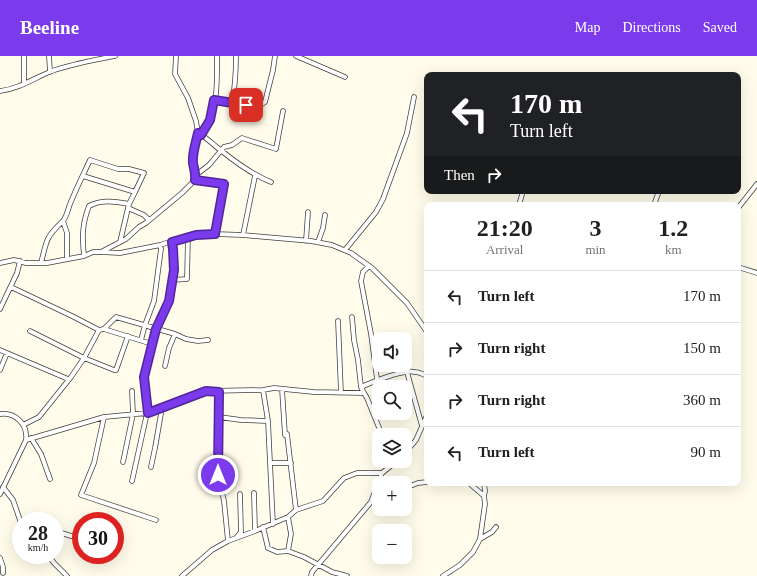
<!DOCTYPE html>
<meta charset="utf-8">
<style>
:root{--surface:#fff;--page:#f2f2f2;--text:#202124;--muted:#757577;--line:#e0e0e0;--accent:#7c3aed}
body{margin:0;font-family:Georgia,serif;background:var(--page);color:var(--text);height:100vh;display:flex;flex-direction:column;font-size:15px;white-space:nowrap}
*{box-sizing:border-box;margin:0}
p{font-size:13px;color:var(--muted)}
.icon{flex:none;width:22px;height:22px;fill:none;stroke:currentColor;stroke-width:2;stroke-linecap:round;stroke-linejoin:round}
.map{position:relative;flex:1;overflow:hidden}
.side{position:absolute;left:424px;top:146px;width:317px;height:284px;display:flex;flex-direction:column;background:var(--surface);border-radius:8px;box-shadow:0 4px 16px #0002}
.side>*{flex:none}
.guide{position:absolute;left:424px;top:16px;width:317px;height:122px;border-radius:8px;box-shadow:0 4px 16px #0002;background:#202124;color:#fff;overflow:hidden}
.fabs{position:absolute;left:372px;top:276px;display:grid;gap:8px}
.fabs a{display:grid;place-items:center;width:40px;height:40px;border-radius:8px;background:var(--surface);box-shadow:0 4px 16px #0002;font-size:20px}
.speed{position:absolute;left:12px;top:456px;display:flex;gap:8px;font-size:20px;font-weight:700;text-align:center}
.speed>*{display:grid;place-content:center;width:52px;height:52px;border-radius:50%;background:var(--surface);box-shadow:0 4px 16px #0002;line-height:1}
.speed small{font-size:10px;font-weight:400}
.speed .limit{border:6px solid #d22;background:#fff;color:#111}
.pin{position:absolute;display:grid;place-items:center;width:34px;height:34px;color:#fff;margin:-17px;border-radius:8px;box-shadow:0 2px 6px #0006}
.me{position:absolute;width:44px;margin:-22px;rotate:0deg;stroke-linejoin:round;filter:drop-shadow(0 0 3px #0008)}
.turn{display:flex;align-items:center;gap:14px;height:84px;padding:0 20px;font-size:18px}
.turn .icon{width:52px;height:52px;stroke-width:2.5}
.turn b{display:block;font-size:28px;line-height:34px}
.then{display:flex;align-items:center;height:38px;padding:0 20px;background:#0003;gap:8px;font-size:15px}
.eta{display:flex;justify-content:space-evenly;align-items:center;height:68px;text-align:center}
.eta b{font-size:24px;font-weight:800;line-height:28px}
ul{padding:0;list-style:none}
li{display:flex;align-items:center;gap:12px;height:52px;padding:0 20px;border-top:1px solid var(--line)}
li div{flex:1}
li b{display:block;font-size:15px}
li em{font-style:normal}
header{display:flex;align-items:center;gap:24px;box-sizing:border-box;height:56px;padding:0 20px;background:var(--accent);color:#fff}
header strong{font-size:19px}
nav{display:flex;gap:22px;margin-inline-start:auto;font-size:14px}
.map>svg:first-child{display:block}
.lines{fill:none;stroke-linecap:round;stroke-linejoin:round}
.street-casing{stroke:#3f3f3f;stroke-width:5.5}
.street{stroke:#fff;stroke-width:4}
.route-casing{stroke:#51269a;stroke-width:10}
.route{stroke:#7c3aed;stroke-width:7}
</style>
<header>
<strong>Beeline</strong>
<nav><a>Map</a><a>Directions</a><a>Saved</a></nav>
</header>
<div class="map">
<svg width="757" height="520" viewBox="0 0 757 520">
<rect width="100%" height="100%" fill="#fffceb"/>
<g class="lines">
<g class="street-casing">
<path id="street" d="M24 0V28
M49 0 50 16
M176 0 175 18 188 42 196 65 198 77C208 82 214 90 223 96 238 108 253 119 271 126
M296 0 345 21
M0 35C19 33 34 22 52 15 72 8 94 4 115 0
M214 45 259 50 265 46 273 14 275 0
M232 48C235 31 236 17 236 0
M201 79C203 74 207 70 209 65 218 48 217 19 217 0
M196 119C193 103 194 93 198 77
M195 124 223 128 215 178
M519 149 523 135
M654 149 659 135
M128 152 144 159 149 164
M738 152 757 128
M243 179 255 120
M306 185 308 156
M120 186 129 148
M318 186 323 172 325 159
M345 194 376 156 383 143 407 77 414 41
M101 196 120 197 160 189 188 180 215 178 243 179 311 185 332 189 351 197 372 212 407 247 427 276
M84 200C82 181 82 168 89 150 101 143 116 145 129 148L135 136
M67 203V177L63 165C67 160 68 153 70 148 76 133 83 119 90 104L118 113H129L144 117 135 136 83 120
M0 207 14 204 26 207H47L84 200 93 196H101L126 183 139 171 146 167 182 137 195 124 196 119 209 109 224 91 232 89 242 82 276 93 283 55
M41 207C47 184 45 182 63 165
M369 210 363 216 361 225 371 278 377 323
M738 211 757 217
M172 224 187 223 188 180
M11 231 72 260 99 274 104 273 152 288
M0 253 17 217 20 205
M352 261 354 284 358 304 361 331 364 337
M338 265 341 337
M104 273 116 261 175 278 186 283 198 285 208 284
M30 275 84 302 114 314H116L128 280
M141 284 145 269 154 245 161 193 160 189
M0 294 68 323
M165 310 169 292 175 278
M0 314 7 297
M407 316 422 370
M361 331C373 326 403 313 415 316 419 316 423 318 427 320
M282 333 285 379
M263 334 268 365 270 407
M219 336 218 419 224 445 228 485
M0 358C15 356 28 368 26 384L0 438
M104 361 94 407 81 439 156 464
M219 361 241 364 268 365
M23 369 39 361 71 321 84 302 99 274
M287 378 296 454
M31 382 41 398 50 423
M26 384 104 361 147 357 206 335 263 334 274 332 314 336 364 337 367 342 382 379
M405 397 416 384 427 359
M123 406 133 358 132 335
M151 411 155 392 162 352
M132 425 147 357 144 321 156 273 169 245 174 214 173 193 172 185
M469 427 484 440 485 448 480 483
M484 427 485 435 484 440
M3 431 13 444 21 467
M405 432 418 427 427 426
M254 437 255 475
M273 468 270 407H291
M263 471 268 492 277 496 288 495 304 501 332 516 347 520
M55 475 81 483
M236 482 241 476 240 438
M288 495 291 478 288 461
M48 499 54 507 67 520
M0 502 3 511V517
M182 520 212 494 228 485 255 475 288 461 296 454 323 445 344 422 357 417H382
M311 520 312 516 371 446 382 417 397 405
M443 520 460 509 473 496 480 483 492 476 496 471"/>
</g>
<use href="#street" class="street"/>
</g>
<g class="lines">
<g class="route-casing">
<path id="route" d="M218 419 219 336 206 335 148 357 144 321 156 273 169 245 174 214 173 193 172 186 196 179 215 178 224 128 195 124C196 118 194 113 193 107 192 97 196 87 198 77L201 79 210 64 214 44 246 49"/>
</g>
<use href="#route" class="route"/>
</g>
</svg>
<div class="fabs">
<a><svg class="icon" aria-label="sound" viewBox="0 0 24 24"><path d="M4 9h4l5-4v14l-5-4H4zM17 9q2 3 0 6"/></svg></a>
<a><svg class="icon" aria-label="search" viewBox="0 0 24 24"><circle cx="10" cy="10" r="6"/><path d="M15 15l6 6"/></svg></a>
<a><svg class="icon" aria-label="layers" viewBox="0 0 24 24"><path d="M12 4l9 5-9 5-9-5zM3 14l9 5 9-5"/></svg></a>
<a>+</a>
<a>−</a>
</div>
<div class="speed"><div>28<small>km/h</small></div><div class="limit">30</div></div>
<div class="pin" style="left:246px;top:49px;background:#d93025"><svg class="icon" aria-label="arrive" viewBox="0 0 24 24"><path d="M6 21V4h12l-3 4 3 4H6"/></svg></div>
<svg class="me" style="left:218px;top:419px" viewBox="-20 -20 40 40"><circle r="17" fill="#7c3aed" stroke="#fff" stroke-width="3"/><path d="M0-11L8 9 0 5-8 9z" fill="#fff"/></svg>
<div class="guide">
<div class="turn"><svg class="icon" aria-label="left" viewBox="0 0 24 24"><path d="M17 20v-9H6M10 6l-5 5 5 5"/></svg><div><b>170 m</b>Turn left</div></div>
<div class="then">Then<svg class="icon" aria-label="right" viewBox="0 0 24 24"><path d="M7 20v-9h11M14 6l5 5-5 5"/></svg></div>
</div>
<section class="side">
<div class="eta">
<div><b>21:20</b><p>Arrival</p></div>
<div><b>3</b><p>min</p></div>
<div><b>1.2</b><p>km</p></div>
</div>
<ul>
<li><svg class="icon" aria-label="left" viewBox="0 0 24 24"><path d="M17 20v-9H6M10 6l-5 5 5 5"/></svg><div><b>Turn left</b></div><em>170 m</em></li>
<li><svg class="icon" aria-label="right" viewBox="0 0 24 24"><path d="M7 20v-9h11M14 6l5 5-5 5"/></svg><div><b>Turn right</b></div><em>150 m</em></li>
<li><svg class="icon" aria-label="right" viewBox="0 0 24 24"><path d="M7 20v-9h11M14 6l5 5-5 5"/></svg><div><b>Turn right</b></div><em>360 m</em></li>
<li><svg class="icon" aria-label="left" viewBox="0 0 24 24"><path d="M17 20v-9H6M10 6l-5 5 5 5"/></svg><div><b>Turn left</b></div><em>90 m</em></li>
</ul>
</section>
</div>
